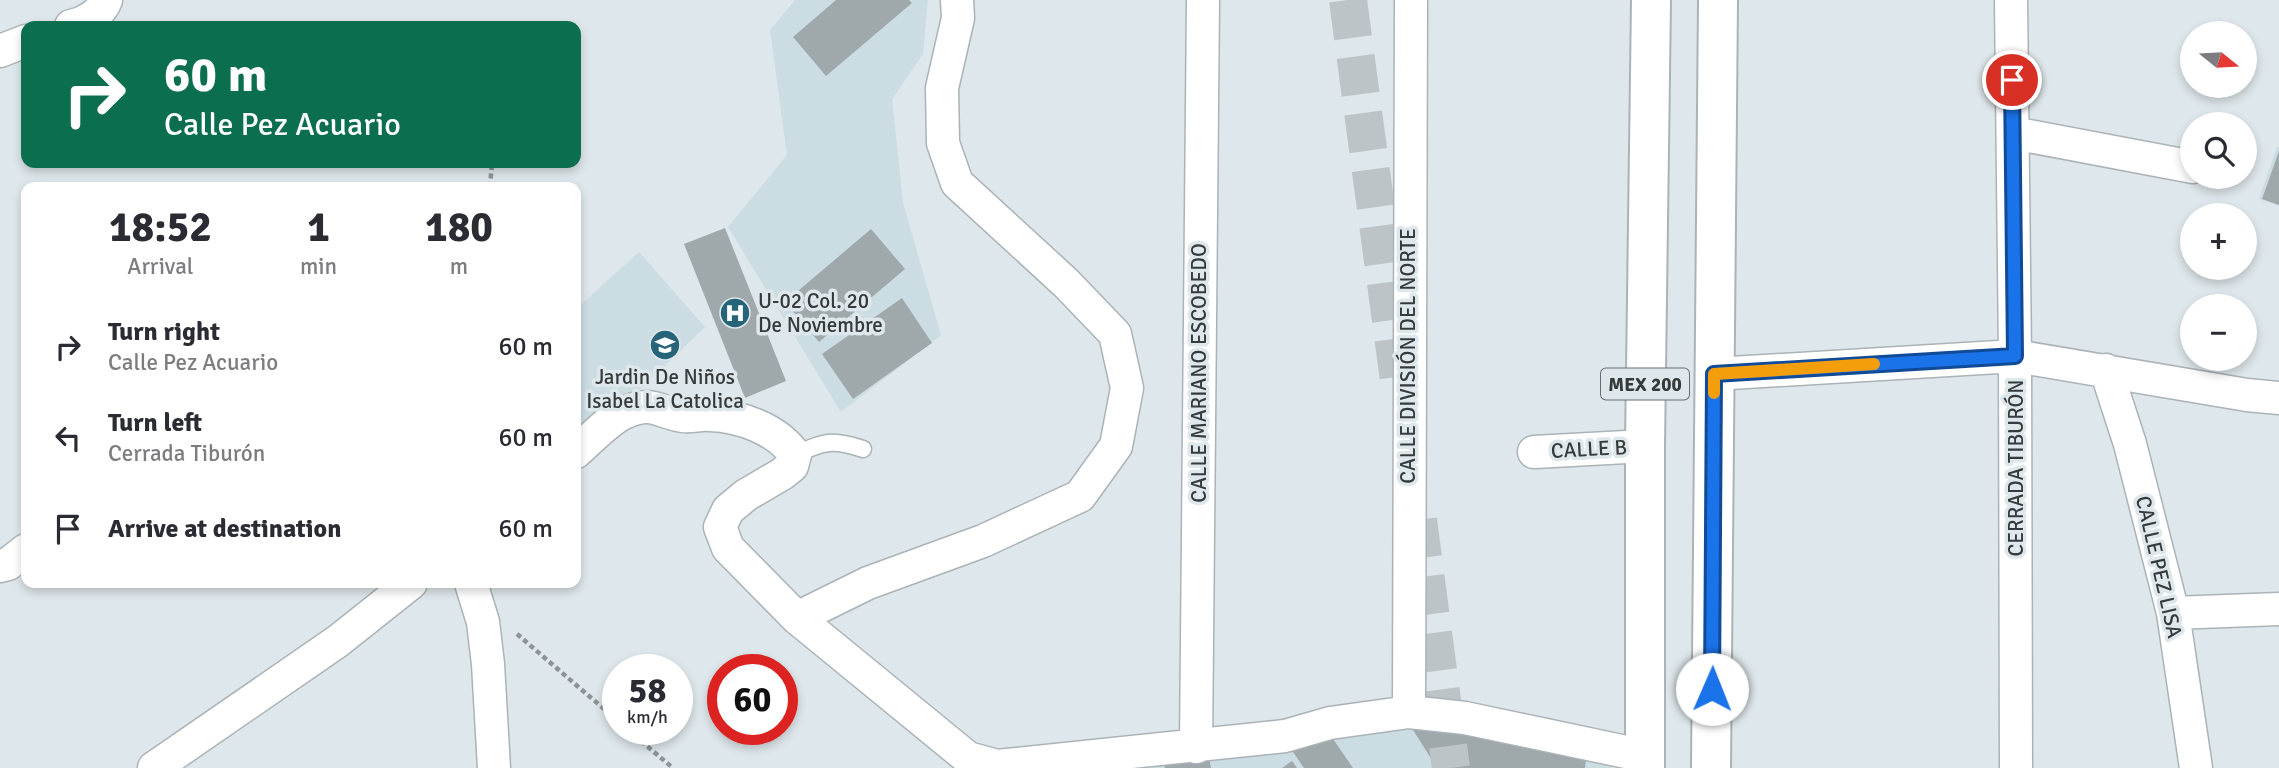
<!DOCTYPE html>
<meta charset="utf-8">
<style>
:root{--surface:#fff;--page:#f2f2f3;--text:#2b2b33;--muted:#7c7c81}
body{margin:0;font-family:Signika,sans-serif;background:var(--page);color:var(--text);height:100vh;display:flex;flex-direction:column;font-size:26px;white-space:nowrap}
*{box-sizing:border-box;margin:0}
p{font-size:23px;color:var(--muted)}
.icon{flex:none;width:38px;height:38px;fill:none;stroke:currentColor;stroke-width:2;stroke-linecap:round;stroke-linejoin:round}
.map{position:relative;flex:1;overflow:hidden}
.details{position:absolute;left:21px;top:182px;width:560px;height:406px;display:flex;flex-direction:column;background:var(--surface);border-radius:14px;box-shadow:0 4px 10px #0003}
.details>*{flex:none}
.guide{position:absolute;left:21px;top:21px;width:560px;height:147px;border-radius:14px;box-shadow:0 4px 10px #0003;background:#0b6e4f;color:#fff;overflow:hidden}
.needle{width:46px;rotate:108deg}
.fabs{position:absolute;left:2180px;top:21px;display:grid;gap:14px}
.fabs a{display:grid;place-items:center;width:77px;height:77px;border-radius:50%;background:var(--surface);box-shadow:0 4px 10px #0003;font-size:35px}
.speed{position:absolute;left:602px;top:654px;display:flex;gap:14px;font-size:35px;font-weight:700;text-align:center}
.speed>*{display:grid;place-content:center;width:91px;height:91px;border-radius:50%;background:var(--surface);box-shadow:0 4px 10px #0003;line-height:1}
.speed small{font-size:18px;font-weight:400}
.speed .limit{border:10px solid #d22;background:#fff;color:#111}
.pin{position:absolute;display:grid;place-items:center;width:60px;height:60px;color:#fff;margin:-30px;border:4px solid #fff;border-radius:50%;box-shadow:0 2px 7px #0007}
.me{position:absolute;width:77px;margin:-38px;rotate:1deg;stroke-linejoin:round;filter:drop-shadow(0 0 5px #0008)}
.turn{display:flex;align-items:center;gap:24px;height:147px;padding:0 28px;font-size:32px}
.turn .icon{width:91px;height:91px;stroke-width:2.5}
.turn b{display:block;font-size:49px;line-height:60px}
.eta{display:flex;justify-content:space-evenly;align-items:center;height:119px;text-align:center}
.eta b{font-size:42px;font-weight:800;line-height:49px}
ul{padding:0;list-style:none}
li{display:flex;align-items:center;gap:21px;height:91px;padding:0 28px}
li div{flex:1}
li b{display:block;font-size:26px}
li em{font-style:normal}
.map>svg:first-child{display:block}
.built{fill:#cbdce3}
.building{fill:#9fa8ab}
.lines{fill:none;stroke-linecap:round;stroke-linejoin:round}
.highway-tunnel{stroke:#bcc4c8;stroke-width:38;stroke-dasharray:38 19;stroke-linecap:butt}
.lane-casing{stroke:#abb3b7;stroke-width:19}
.street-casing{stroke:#abb3b7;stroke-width:35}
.primary-casing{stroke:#abb3b7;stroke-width:42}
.path{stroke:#8d9396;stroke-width:4.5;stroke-dasharray:5 3.5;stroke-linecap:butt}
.lane{stroke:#fff;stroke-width:16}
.street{stroke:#fff;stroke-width:32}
.primary{stroke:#fff;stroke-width:38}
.route-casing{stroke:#114b97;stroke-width:18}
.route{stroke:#1a73e8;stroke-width:12}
.slow{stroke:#f59e0b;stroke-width:12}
.labels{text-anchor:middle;stroke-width:7;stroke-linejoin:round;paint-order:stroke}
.shield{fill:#dee7eb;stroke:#686e70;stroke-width:2}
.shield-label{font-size:19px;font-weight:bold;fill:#363a3b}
.poi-label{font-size:21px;fill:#363a3b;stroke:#dee7eb;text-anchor:start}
.street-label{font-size:21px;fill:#363a3b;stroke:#dee7eb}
</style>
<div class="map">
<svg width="2279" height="768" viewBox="0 0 2279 768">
<rect width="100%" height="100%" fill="#dee7eb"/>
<path class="built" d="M795 0H928L923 54 892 99 903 203 941 335 841 412 728 227 787 155 770 30Z
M2277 147H2279V206L2259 199Z
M639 252 705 327 576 451V309Z
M1407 717 1612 765V768H1152L1151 760Z"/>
<path class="building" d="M836 0H909L912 3 826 76 793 37Z
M2279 151V205L2262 199Z
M725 228 786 381 745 398 684 244Z
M871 229 905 269 819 342 785 302Z
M902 298 932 343 853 399 822 354Z
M1408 722 1587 750 1585 768H1437Z
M1329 733 1353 768H1304L1289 746Z
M1207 748 1211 768H1165L1162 757Z
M1292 761 1297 768H1282Z"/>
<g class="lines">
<path class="highway-tunnel" d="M1348 0 1401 395
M1418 520 1451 768"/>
<g class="lane-casing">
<path id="lane" d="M795 455C824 441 833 439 863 449"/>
</g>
<g class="street-casing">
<path id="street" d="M2011 0 2015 356 2016 768
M71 26C85 23 101 14 106 0
M0 51 26 41
M2013 133 2193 167
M2106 370 2130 444 2173 613 2196 768
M1714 374 2015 356 2247 395 2279 398
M576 452C590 440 610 418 626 412 654 400 659 413 683 416 692 417 701 414 710 415 740 416 777 429 795 455L792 466 782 474 746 495 728 510 720 527 728 548 797 618 968 758 997 766 1285 736 1330 723 1409 712 1465 718 1645 756
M1534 452 1645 446
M0 566 8 564 26 550
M471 583 483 622 488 664 494 768
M2173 613 2279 609
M797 618 868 583 983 541 1080 496 1116 446 1127 388 1115 334 1066 283 957 183 943 143 942 88 958 18 957 0
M1409 712 1411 0
M1196 747 1203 0
M154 768 338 641 411 583"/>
</g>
<g class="primary-casing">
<path id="primary" d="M1645 768V446L1651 0
M1711 768 1718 0"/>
</g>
<path class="path" d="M490 187 492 163
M517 634 618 721
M628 730 673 768"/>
<use href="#lane" class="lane"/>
<use href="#street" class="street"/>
<use href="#primary" class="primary"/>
</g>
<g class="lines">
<g class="route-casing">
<path id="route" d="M1712 689 1714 374 2015 356 2012 80"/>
</g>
<use href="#route" class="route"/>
<path class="slow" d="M1714 393V374L1874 364"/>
</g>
<defs>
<g id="hospital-disc" transform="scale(1.575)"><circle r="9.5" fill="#26647a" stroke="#dee7eb"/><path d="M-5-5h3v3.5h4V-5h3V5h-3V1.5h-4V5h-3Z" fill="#fff"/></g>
<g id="school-disc" transform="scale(1.575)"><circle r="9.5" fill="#26647a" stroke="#dee7eb"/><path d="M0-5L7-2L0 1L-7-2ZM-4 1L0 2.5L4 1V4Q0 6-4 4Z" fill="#fff"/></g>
</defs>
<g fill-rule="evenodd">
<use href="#hospital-disc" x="735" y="313"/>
<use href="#school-disc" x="665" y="345"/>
</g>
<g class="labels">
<rect class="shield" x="1601" y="368.5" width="88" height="31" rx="5"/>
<g class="shield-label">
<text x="1645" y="391">MEX 200</text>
</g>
<g class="poi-label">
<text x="758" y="308">U-02 Col. 20<tspan x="758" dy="24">De Noviembre</tspan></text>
<text x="665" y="384" text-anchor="middle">Jardin De Niños<tspan x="665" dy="24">Isabel La Catolica</tspan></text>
</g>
<g class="street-label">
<text transform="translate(1408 356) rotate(-90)" y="7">CALLE DIVISIÓN DEL NORTE</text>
<text transform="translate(1199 373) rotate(-90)" y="7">CALLE MARIANO ESCOBEDO</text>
<text transform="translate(1589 449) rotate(-3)" y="7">CALLE B</text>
<text transform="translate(2016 468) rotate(-90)" y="7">CERRADA TIBURÓN</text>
<text transform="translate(2159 567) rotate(77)" y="7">CALLE PEZ LISA</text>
</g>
</g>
</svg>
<div class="fabs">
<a><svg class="needle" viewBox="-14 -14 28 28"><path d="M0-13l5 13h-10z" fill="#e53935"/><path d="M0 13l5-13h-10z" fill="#7c7c81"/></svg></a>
<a><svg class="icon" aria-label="search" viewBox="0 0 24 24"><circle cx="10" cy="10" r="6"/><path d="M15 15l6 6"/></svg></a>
<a>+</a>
<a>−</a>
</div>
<div class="speed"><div>58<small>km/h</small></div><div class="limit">60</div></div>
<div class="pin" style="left:2012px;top:80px;background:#d93025"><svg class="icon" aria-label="arrive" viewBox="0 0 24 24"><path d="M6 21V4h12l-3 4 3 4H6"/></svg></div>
<svg class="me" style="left:1712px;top:689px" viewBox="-20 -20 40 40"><circle r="19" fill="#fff"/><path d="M0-13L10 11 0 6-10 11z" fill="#1a73e8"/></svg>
<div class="guide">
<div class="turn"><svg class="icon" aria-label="right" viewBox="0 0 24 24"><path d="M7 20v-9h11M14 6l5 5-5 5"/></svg><div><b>60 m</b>Calle Pez Acuario</div></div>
</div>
<section class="details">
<div class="eta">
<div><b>18:52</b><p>Arrival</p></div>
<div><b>1</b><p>min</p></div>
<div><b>180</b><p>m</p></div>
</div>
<ul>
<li><svg class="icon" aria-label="right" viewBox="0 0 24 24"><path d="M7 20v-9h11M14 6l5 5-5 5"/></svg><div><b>Turn right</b><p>Calle Pez Acuario</p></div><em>60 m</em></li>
<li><svg class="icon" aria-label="left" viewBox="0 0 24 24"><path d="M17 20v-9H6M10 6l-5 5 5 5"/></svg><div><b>Turn left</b><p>Cerrada Tiburón</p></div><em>60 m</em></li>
<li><svg class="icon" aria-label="arrive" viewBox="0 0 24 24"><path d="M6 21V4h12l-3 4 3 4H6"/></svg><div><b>Arrive at destination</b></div><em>60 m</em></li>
</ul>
</section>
</div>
